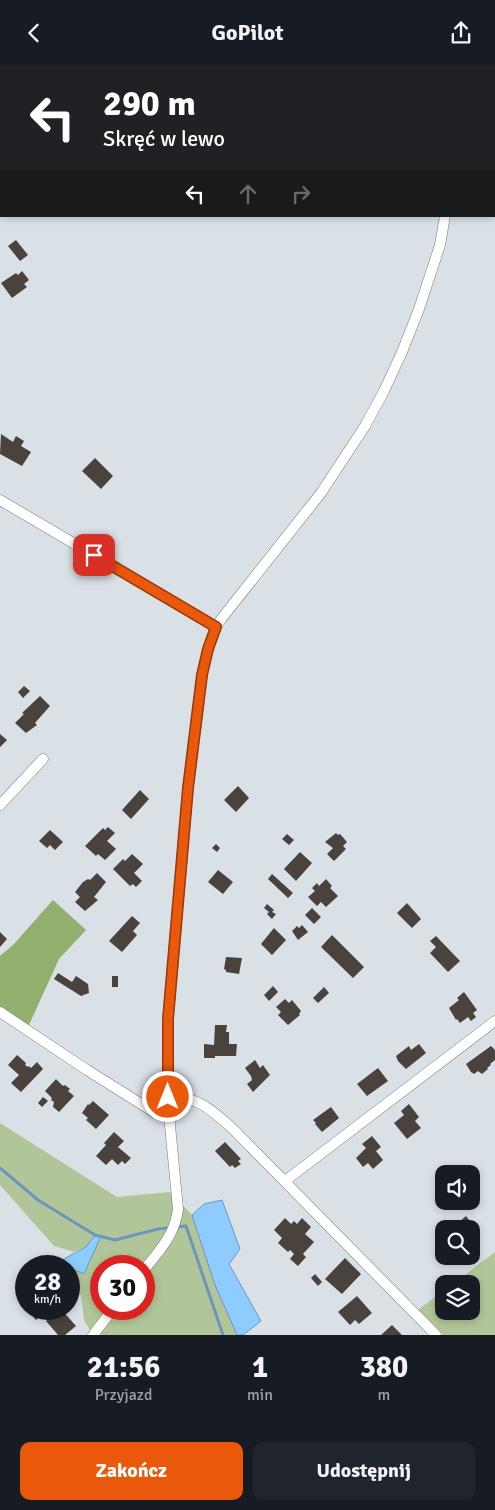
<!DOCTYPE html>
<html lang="pl">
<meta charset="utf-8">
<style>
:root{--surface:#171b24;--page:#20242c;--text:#f1f3f6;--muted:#9ea1a6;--accent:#ea580c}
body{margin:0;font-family:Signika,sans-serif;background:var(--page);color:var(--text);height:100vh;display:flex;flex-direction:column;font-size:19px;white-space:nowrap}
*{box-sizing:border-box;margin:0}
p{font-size:16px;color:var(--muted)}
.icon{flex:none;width:28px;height:28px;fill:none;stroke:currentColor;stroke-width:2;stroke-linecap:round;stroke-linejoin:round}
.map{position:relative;height:1270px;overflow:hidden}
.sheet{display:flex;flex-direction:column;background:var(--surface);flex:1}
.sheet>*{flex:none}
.top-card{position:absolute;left:0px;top:0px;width:495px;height:152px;box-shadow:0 2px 8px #0003;background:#202124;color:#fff;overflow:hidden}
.buttons{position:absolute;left:435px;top:1100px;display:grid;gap:10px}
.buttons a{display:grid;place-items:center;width:45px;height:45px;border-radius:10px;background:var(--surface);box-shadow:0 2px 8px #0003;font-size:25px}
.speed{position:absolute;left:15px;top:1190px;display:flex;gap:10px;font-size:25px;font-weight:700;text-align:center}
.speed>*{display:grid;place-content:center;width:65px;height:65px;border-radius:50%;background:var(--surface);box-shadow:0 2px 8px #0003;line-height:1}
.speed small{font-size:12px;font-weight:400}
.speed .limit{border:8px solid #d22;background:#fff;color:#111}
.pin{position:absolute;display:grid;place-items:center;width:42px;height:42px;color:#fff;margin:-21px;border-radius:10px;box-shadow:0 2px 8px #0006}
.me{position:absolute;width:55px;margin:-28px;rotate:0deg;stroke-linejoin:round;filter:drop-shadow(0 0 4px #0008)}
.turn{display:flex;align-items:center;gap:18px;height:105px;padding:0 20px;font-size:22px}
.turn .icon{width:65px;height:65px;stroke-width:2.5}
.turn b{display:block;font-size:35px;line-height:42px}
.lanes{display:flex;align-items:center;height:48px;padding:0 20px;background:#0003;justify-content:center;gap:25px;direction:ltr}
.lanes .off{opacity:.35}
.eta{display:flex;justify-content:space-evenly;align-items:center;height:85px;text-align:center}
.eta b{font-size:30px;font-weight:700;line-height:35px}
.primary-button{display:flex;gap:10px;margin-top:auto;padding:10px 20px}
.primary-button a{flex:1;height:58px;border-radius:10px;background:var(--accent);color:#fff;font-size:20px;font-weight:700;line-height:58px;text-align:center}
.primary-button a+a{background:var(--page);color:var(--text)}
header{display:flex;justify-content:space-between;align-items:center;height:65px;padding:0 20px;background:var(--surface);font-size:22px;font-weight:700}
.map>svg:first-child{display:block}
.green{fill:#b1c698;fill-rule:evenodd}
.forest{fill:#92af6d}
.water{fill:#8ecbfe;stroke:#6c97bc}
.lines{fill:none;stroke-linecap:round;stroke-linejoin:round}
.stream{stroke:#6c97bc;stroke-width:3}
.building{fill:#49423d}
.street-casing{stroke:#757c82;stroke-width:11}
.street{stroke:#fff;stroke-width:10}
.route-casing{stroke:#983908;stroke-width:12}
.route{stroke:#ea580c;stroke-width:9}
</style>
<header><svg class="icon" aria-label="back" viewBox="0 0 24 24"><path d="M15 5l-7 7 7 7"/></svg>GoPilot<svg class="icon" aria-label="share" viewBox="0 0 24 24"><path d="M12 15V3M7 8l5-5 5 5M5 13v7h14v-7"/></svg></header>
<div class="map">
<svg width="495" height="1270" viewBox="0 0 495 1270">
<rect width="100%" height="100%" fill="#d9e1e7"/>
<path class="green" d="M0 1058 117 1132 170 1127 192 1150 237 1270H93L84 1255 81 1231 70 1203 84 1209 95 1170 86 1182 74 1187 54 1181 0 1120ZM101 1201H144V1244H101Z
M495 1187V1270H443L418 1245 444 1225V1246H471V1219H453Z"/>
<path class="forest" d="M53 835 86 865 59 894 28 962 4 947 0 942V891L14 879Z"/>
<path class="water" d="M222 1135 240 1184 229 1199 261 1256 243 1270H237L215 1220 192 1150 204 1139Z
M95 1170 101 1171 84 1209 70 1203 62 1195 86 1182Z"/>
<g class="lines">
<path class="stream" d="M0 1103 38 1135 95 1170 115 1175 158 1164 186 1161 223 1270"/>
</g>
<path class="building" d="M16 175 28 190 20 196 8 181Z
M22 206 29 215 24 219 27 222 12 233 1 218 16 208 18 210Z
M1 369 13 377 16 371 24 376 21 381 31 387 22 401 0 389Z
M95 393 113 411 101 424 82 406Z
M24 621 30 626 23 633 18 627Z
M40 631 50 641 35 658 37 660 26 668 15 658 24 649 22 648Z
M0 669 7 675 0 682Z
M238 721 249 733 236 747 224 735Z
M140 725 149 734 131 754 122 745Z
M108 762 115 768 107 776 116 784 105 795 98 789 96 791 85 781 103 763 105 765Z
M50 765 63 777 55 785 50 780 47 783 39 776Z
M336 768 338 770 340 769 347 777 343 781 346 784 334 796 327 789 333 783 325 777Z
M287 769 294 775 289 780 282 774Z
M216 779 220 783 217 787 212 783Z
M300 787 312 798 296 816 284 804Z
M132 789 143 799 134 808 142 816 136 822 133 819 130 821 113 804 123 794 125 796Z
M218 805 233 817 223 829 208 817Z
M97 808 106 817 94 832 98 835 85 846 75 837 80 832 75 827 83 817 88 814 90 815Z
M272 809 293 828 288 833 268 814Z
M326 814 332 821 330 823 338 831 326 842 321 837 317 841 308 832 315 826 312 823 317 818 319 821Z
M407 838 421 854 412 863 397 848Z
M267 839 274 845 272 847 276 849 272 854 267 849 269 847 264 843Z
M312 843 321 852 314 859 305 850Z
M132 851 140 858 133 866 137 870 122 887 109 876Z
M302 860 308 867 298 875 292 866 297 861 299 863Z
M274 863 286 875 272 890 261 879Z
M0 867 7 874 0 882Z
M332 870 364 902 353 913 321 882Z
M436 871 460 896 448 907 430 888 436 882 430 876Z
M226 892 242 893 239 909 226 907V905L224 904Z
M58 908 72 917 76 911 88 919 89 928 81 931 54 914Z
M112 911H118V922H112Z
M273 921 278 927 269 936 264 930Z
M324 922 329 928 318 938 313 933Z
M464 927 477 945 473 948 476 952 471 956 468 952 460 958 457 954 456 955 449 943 459 935 457 933Z
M285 934 289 938 292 935 301 946 299 949 300 950 288 960 278 950 281 947 276 942Z
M215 960H227L226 967H229V979H237L236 991H215V993H204V979L214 980Z
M419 979 426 988 406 1004 398 996 396 991 409 981 411 985Z
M491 981 495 985V995L490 999 491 1000 487 1003 488 1004 482 1009 478 1006 474 1009 471 1007 466 999Z
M17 990 26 998 25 1000 28 1002 29 1001 31 1003 37 997 43 1004 21 1027 11 1018 19 1010 8 1000Z
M255 995 260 1003 263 1000 270 1010 253 1027 247 1019 252 1015 251 1011 245 1003Z
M378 1003 388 1016 367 1031 357 1019Z
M56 1014 63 1021 65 1020 70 1024 68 1026 74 1031 59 1047 53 1042 54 1037 51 1035 52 1033 45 1026Z
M43 1032 48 1036 42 1042 38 1038Z
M93 1036 109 1050 96 1064 86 1055 88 1053 82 1048 88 1039 89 1040Z
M409 1039 419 1052 415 1056 421 1063 407 1074 394 1058 404 1050 401 1046Z
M331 1042 339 1053 322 1067 315 1059 316 1058 313 1055Z
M114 1067 124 1076 118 1082 131 1093 125 1099 122 1096 118 1100 112 1094 106 1100 96 1091 106 1080 104 1078Z
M372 1071 381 1082 376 1086 383 1095 373 1104 368 1098 363 1102 356 1093 366 1083 362 1079Z
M225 1077 241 1094 238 1096 241 1099 235 1103 232 1100 230 1102 215 1086Z
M466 1151 473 1160 468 1164H444V1169L441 1165V1161L444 1159 448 1158 450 1160 456 1155 458 1158Z
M285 1153 291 1159 294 1156 297 1159 302 1153 311 1162 305 1169 314 1177 303 1189 306 1192 298 1201 290 1194 294 1189 290 1185 288 1187 278 1178 282 1173 274 1165Z
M345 1193 361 1209 342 1229 325 1214Z
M315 1209 322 1217 318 1221 311 1213Z
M76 1228 77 1234 72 1235 71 1229Z
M357 1231 372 1248 359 1259 355 1255 350 1260 338 1247Z
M26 1234V1244H48L36 1255 21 1239Z
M61 1244 76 1261 65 1270H58L46 1256Z
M392 1260 402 1270H381Z"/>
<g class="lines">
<g class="street-casing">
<path id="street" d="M465 1 466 0
M0 435 216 562
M0 740 43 694
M0 947 87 1005 154 1047 169 1050
M168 1032C198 1031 212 1045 233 1064L436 1270
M285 1116 495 956
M144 1205C159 1186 175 1170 178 1144L169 1050 168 954 188 723 202 610 208 584 216 562 222 553 321 428 365 361 384 326 402 287 419 244 440 180 445 151
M93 1270 113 1244"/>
</g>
<use href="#street" class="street"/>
</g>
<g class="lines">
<g class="route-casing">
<path id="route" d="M94 490 216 562 208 584 202 610 188 723 168 954V1032"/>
</g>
<use href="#route" class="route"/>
</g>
</svg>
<div class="buttons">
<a><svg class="icon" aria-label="sound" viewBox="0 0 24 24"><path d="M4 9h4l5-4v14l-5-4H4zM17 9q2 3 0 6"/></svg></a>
<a><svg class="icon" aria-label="search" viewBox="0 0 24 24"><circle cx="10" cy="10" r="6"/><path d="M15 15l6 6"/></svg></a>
<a><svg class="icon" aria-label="layers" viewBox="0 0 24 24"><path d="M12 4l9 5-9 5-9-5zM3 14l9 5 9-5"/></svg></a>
</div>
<div class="speed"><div>28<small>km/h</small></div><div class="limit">30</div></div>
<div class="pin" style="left:94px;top:490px;background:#d93025"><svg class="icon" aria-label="arrive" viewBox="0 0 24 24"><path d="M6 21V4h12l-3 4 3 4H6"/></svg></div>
<svg class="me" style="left:168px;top:1032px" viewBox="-20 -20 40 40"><circle r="17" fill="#ea580c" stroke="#fff" stroke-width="3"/><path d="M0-11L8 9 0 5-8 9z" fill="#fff"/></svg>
<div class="top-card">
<div class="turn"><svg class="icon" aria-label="left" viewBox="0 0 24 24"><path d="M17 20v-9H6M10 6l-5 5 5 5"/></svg><div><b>290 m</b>Skręć w lewo</div></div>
<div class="lanes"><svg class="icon" aria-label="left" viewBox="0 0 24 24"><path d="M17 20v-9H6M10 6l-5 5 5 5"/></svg><svg class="icon off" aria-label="ahead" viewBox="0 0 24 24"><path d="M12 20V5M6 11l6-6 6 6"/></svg><svg class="icon off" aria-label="right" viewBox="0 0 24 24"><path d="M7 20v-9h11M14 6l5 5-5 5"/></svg></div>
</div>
</div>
<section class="sheet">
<div class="eta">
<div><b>21:56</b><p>Przyjazd</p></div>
<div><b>1</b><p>min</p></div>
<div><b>380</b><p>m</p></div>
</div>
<div class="primary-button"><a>Zakończ</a><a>Udostępnij</a></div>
</section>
